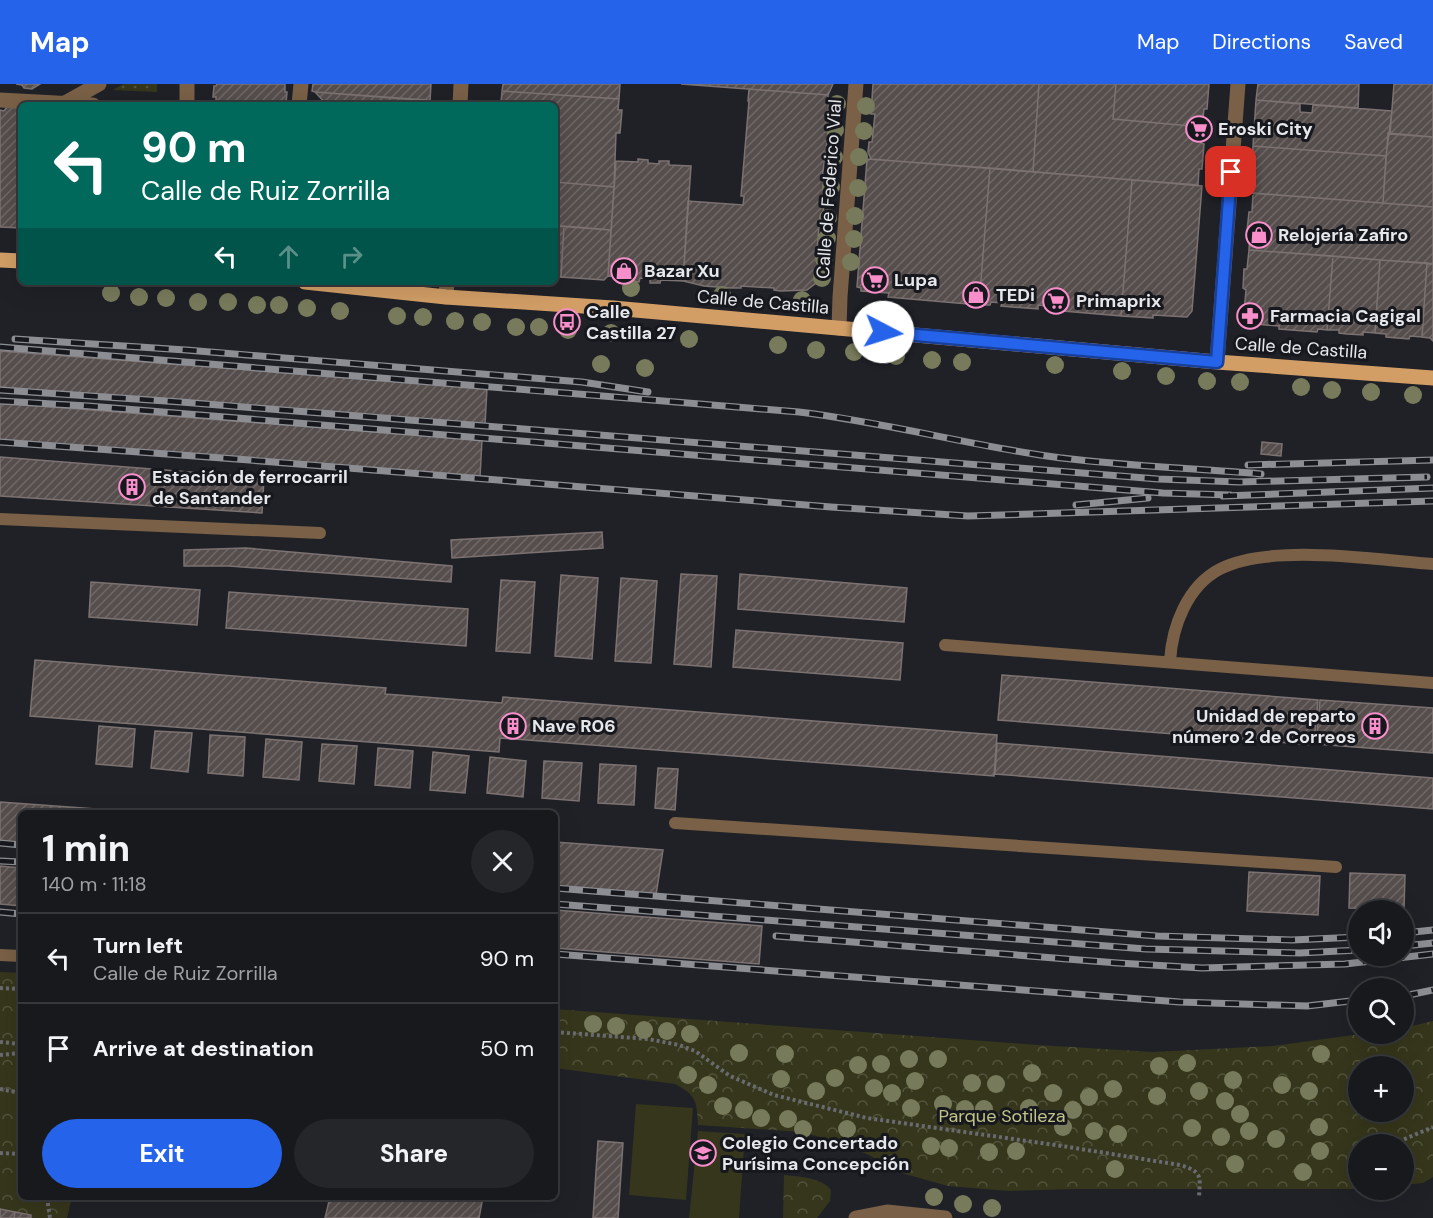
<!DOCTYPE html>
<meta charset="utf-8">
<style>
:root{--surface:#17191d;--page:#24262a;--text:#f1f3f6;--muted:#9ea0a4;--line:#36383b;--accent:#2563eb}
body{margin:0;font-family:"DM Sans",sans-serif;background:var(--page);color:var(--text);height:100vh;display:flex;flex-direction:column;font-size:22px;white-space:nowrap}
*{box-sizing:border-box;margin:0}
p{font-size:20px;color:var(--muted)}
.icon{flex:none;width:33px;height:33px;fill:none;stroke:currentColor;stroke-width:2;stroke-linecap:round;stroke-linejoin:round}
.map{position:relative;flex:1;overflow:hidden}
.side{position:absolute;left:18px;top:726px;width:540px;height:390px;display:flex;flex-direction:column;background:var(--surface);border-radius:9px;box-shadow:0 6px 24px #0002,0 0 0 2px var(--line)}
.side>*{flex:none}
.hud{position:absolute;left:18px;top:18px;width:540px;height:183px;border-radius:9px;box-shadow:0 6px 24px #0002,0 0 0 2px var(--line);background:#00695c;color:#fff;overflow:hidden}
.fabs{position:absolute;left:1348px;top:816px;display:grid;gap:12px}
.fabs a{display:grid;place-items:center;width:66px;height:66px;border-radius:50%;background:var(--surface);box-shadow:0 6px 24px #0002,0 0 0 2px var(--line);font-size:30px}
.pin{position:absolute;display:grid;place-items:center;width:51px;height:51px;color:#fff;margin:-26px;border-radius:12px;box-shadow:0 3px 9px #0006}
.me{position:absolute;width:66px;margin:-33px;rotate:95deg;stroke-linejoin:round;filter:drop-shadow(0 0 4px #0008)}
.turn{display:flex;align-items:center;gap:21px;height:126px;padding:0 24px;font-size:27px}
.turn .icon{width:78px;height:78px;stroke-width:2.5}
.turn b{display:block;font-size:42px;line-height:51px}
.lanes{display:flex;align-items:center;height:57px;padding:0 24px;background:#0003;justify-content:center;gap:30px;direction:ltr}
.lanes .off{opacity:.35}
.round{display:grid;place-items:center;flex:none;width:63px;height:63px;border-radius:32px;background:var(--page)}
.headline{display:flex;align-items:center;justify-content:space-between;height:102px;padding:0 24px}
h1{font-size:36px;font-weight:800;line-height:45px}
.button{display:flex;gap:12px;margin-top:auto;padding:12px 24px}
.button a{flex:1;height:69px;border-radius:36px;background:var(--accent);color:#fff;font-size:24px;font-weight:800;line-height:69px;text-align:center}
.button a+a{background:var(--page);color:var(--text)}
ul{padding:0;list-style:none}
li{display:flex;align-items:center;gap:18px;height:90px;padding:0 24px;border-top:2px solid var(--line)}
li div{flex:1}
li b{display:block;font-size:22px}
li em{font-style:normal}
header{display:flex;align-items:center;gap:36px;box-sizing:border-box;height:84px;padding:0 30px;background:var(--accent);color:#fff}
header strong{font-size:28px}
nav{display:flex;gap:33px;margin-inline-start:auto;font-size:21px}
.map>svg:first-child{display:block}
.grass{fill:url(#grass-dots)}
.park{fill:url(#park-crowns);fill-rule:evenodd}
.garden{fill:#35361b}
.building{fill:url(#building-hatch);stroke:#7c7271;stroke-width:1.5}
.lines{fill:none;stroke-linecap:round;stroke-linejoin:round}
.path{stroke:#696b70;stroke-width:4;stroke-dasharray:3 3;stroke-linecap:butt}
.lane{stroke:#796046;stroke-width:12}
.street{stroke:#796046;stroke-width:15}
.primary{stroke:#d29e66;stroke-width:15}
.rail-casing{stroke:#8c8e93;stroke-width:7}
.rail{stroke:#16181e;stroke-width:4.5;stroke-dasharray:14;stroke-linecap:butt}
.tree{fill:#787b5b}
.route-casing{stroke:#184099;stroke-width:15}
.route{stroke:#2563eb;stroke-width:10}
.labels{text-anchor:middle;stroke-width:6;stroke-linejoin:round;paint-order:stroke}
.poi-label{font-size:18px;font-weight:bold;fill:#e5e7eb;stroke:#16181e;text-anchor:start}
.street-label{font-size:18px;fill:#e5e7eb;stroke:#16181e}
.park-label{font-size:18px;fill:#c1c485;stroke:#16181e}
</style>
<header>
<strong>Map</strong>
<nav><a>Map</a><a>Directions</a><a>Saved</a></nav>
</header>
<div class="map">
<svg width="1433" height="1134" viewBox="0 0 1433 1134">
<defs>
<pattern id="grass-dots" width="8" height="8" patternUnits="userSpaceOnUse" patternTransform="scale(1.5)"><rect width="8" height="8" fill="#35361b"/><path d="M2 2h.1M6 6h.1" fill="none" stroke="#52533c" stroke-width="1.8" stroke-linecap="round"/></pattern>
<pattern id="park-crowns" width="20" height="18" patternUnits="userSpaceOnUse" patternTransform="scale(1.5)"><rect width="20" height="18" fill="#35361b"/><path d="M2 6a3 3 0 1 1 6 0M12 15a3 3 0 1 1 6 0" fill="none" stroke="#52533c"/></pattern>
<pattern id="building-hatch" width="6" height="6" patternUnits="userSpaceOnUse" patternTransform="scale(1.5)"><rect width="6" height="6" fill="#564e4c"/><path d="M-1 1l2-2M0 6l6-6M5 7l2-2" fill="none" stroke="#6e6866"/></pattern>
</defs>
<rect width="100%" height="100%" fill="#1f2127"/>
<path class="grass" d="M123 0H157V8L113 6Z"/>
<path class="park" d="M0 888 21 889V1113H72L67 1134H31V1131L0 1125Z
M555 925 1038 961 1153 968 1273 962 1361 950H1404V944L1433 937V1093L1423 1099 1404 1101V1060H1359V1105H1075L1009 1107 948 1102 898 1088 869 1071 839 1058 801 1048 698 1041C697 1017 696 1011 675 1000L555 984ZM1359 982H1404V1028H1359Z
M784 1091C800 1093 821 1093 831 1106L830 1117 817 1134H783Z"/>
<path class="garden" d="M636 1020 693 1024 686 1116 629 1111Z
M698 1047 745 1050 739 1134H689Z"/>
<path class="building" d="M16 0H40L32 5 24 4 22 1Z
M217 0H285V8H287L286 19 284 18V21H266L216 17V13H213L214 2H216Z
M313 0H431L430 17 315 8 312 7Z
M503 0H620L619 15 502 7Z
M681 0H833L828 11Z
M873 0H1039L1033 88 871 75 868 68 869 58H872L875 30H871Z
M1039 0H1116L1113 35 1202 43 1201 59 1204 60 1202 85H1199L1198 101 1033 88Z
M1116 0H1209L1207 25H1204L1202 43 1113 35Z
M1359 0 1358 24 1256 16 1258 0Z
M1394 0H1433V53L1390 50Z
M749 5 828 11 829 44 822 94H824L823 106 825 107 823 130H821V142H819L817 166 820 167 819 189 817 188 816 199 807 206 781 207 774 206V204L741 202V204H731L704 202 683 197 688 117 743 121 744 112H741L749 17H748Z
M502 7 619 15 618 26H622L620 49H616L614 103 555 98V21H497L498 18 501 19Z
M315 8 427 16 431 17 426 21H327Z
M1256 16 1300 20V28L1312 29 1313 21 1392 27 1386 72 1253 62Z
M7 23 21 24V144L0 143V26L4 27Z
M1388 49 1433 53V123L1383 119Z
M1253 62 1386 72 1383 119 1249 109Z
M638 75 648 76V79L659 80V77H669V81L691 82 683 197 661 196 660 199H650V195L640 194 639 198 629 197V194L608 192 616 77 638 78Z
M867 75 990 84 979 221 888 213 889 209 861 207V204L857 203Z
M990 84 1132 96 1121 232 1063 227V224L1038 221V225L1001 222 1002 219 991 218 990 221H979Z
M1132 96 1202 102 1192 227 1187 233 1153 231V234L1121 232Z
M555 98 614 103 611 146 555 142Z
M1253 109 1433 123V180L1249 166 1250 147H1247L1249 128H1252Z
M555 142H564L561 193 555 192Z
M564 142 611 146 608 192 604 196 561 193Z
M1249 166 1333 172 1327 246 1318 245 1317 248 1279 245V242L1243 239 1246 206 1243 204 1244 185H1247Z
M1333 172 1380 176 1375 249 1363 248V251L1347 250 1339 249V246H1327Z
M1380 176 1427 179 1422 253 1410 252 1409 255 1386 253V250L1375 249Z
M1427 179 1433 180V257L1430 254 1422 253Z
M0 267 487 304 485 341 0 303Z
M0 319 482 356 480 393 0 356Z
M1262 358 1282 360 1281 372 1261 370Z
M0 373 264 394 262 429 0 412Z
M602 448 603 464 452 474 451 456Z
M246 464 452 482 451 498 229 482H184V466Z
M681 490 717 492 711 583 674 580Z
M740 490 907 504 904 538 738 525Z
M561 491 598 494 592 575 555 572Z
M621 494 657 497 651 579 615 577Z
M501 496 535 498 530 569 496 567Z
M91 498 200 506 197 541 89 533Z
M229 508 468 525 466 562 226 544Z
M736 546 903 559 900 596 733 583Z
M35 576 386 604 385 610 502 619 503 613 997 651 994 692 500 654 499 668 30 632Z
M1002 591 1318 616 1314 661 998 636Z
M1320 616 1433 624V669L1316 660Z
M99 642 135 645 132 683 96 680Z
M155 647 192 649 188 688 151 684Z
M210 651 245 653 243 692 208 689Z
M266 655 302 658 299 696 263 693Z
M997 659 1433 694V725L995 690Z
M322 660 357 662 354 700 319 697Z
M378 664 413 667 410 704 375 701Z
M433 668 469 672 465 709 430 706Z
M490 673 526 677 523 713 487 709Z
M544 677 582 679 579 717 542 714Z
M600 680 636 682 634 721 598 719Z
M658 684 678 685 675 726 655 724Z
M0 718 152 729H21V761L0 759Z
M555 758 663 766 656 811 555 803Z
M0 782 21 784V822L0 820Z
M1249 788 1320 792 1318 831 1247 827Z
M1350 789 1405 791 1404 825 1349 824Z
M555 826 762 842 759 880 555 864Z
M598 1057 623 1059 618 1134H593Z
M330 1113H483L479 1134H325Z
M0 1125 15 1128 14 1134H0Z
M15 1128 31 1131V1134H14Z"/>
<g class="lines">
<path class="path" d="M0 904 21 905
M555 948 648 955 679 961 695 967 730 992 774 1011 867 1034 1062 1062 1180 1081C1203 1088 1200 1092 1199 1114
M0 958 21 960
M0 971 21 969
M0 1005 21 1009
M1393 1060 1433 1043
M0 1069 21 1070
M47 1113 50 1134
M1375 1113V1106"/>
<path class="lane" d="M0 435 320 449
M945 561 1433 599
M1170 577C1172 543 1187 502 1220 485 1270 459 1377 476 1433 480
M675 739 1336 783
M0 871 21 872"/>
<path class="street" d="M0 16 93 21
M65 19 99 0
M187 21V0
M299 21 301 0
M460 21 461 0
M446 213 447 198
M839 244 840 213 856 0
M1217 278 1238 0
M856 1134 887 1128 945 1134"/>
<path class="primary" d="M0 176 21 177
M305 198 446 213 613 224 1217 278 1433 294"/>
<g class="rail-casing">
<path id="rail" d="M15 255 186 266 582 298 648 308
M0 263 799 328C883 338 964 360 1047 372 1118 382 1190 384 1261 390
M0 306 181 318 1158 395 1239 398 1427 393
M0 317 88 322 1163 409 1230 411
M0 358 236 375 831 423 968 432 1433 417
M1248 381 1433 376
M1223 412 1433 404
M1076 421 1148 414
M0 759 21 761
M0 777 21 778
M555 804 1157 852 1292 856 1359 853
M555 820 1146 865 1300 869 1359 866
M0 828 21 830
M1404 849 1433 846
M776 852 1118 879 1202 884 1345 880 1433 870
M1404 862 1433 859
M555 870 1180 918 1307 922 1359 916
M1404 912 1433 906"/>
</g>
<use href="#rail" class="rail"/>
</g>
<g class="tree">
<circle cx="837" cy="20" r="9"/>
<circle cx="866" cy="22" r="9"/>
<circle cx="835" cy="46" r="9"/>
<circle cx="864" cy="47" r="9"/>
<circle cx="834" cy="73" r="9"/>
<circle cx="859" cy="73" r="9"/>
<circle cx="831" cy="103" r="9"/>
<circle cx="858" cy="104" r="9"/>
<circle cx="855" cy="132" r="9"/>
<circle cx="828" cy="134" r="9"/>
<circle cx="827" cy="154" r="9"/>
<circle cx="854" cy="155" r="9"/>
<circle cx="824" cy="175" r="9"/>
<circle cx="851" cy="178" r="9"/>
<circle cx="822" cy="194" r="9"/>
<circle cx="631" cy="204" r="9"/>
<circle cx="111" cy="209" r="9"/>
<circle cx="722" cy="211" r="9"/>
<circle cx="139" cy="213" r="9"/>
<circle cx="166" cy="214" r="9"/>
<circle cx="802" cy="216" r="9"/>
<circle cx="198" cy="218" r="9"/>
<circle cx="228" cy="218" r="9"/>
<circle cx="257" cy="221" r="9"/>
<circle cx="279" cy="221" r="9"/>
<circle cx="307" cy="224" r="9"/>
<circle cx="340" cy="227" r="9"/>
<circle cx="397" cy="232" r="9"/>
<circle cx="423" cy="233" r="9"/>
<circle cx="455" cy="237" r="9"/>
<circle cx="482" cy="238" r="9"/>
<circle cx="516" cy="243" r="9"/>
<circle cx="539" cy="243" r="9"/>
<circle cx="568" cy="246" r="9"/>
<circle cx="611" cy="249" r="9"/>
<circle cx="689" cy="255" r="9"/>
<circle cx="778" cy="261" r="9"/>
<circle cx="816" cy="266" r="9"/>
<circle cx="854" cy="268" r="9"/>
<circle cx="896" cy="272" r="9"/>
<circle cx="932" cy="276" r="9"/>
<circle cx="962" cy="278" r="9"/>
<circle cx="601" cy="280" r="9"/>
<circle cx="1055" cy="281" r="9"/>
<circle cx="645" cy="284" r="9"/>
<circle cx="1122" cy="287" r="9"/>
<circle cx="1166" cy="292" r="9"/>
<circle cx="1207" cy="297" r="9"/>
<circle cx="1240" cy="298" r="9"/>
<circle cx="1301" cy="303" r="9"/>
<circle cx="1332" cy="306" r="9"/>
<circle cx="1371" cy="308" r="9"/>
<circle cx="1413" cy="311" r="9"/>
<circle cx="593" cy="940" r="9"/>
<circle cx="616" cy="942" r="9"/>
<circle cx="644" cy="946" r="9"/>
<circle cx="667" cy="947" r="9"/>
<circle cx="690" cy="950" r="9"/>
<circle cx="739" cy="969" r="9"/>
<circle cx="785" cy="970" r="9"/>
<circle cx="1321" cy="970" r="9"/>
<circle cx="909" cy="975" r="9"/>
<circle cx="938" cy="975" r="9"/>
<circle cx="1187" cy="979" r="9"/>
<circle cx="881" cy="980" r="9"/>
<circle cx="858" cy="981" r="9"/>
<circle cx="1159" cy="982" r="9"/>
<circle cx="1032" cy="989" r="9"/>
<circle cx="688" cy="991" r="9"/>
<circle cx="835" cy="994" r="9"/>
<circle cx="781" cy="995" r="9"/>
<circle cx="1233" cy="996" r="9"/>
<circle cx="915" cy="997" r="9"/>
<circle cx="972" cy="999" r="9"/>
<circle cx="996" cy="1000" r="9"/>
<circle cx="708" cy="1001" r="9"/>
<circle cx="1282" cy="1001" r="9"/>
<circle cx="874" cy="1004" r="9"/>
<circle cx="1113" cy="1005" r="9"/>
<circle cx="816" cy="1007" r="9"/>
<circle cx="1199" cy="1007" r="9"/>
<circle cx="1309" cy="1007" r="9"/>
<circle cx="892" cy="1009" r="9"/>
<circle cx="1053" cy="1009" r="9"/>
<circle cx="1157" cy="1012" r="9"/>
<circle cx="1089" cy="1013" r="9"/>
<circle cx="1225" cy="1017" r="9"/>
<circle cx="943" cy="1020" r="9"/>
<circle cx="723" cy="1022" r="9"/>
<circle cx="911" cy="1024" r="9"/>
<circle cx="1029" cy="1024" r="9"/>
<circle cx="965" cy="1025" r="9"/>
<circle cx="984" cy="1025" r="9"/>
<circle cx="744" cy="1026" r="9"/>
<circle cx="1073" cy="1026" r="9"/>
<circle cx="1240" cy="1030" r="9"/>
<circle cx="761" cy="1034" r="9"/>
<circle cx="788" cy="1035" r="9"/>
<circle cx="1063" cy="1043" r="9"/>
<circle cx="1319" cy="1043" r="9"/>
<circle cx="1192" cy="1044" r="9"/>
<circle cx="803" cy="1045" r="9"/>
<circle cx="847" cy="1045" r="9"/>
<circle cx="1094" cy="1047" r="9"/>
<circle cx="1249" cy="1047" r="9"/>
<circle cx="1118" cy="1050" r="9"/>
<circle cx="1221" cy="1053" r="9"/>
<circle cx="1276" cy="1055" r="9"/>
<circle cx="931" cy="1062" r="9"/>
<circle cx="949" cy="1064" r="9"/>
<circle cx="1016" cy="1067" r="9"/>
<circle cx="1320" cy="1067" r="9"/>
<circle cx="989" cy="1068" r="9"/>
<circle cx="1235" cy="1080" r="9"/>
<circle cx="1115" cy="1085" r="9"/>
<circle cx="1303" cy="1088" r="9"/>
<circle cx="934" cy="1113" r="9"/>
<circle cx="963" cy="1120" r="9"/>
<circle cx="992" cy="1124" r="9"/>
</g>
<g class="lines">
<g class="route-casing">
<path id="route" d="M883 248 1217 278 1231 88"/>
</g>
<use href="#route" class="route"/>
</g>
<defs>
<g id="supermarket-ring" transform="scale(1.35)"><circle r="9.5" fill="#16181e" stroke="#f98fca" stroke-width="1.5"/><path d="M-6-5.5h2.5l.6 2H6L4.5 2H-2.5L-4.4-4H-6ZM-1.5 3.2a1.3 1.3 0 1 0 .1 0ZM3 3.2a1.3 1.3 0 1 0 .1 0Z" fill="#f98fca"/></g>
<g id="shop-ring" transform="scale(1.35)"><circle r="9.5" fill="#16181e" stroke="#f98fca" stroke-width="1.5"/><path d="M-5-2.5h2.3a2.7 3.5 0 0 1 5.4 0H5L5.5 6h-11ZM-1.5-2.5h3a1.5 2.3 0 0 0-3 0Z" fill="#f98fca"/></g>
<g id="pharmacy-ring" transform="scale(1.35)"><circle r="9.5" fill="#16181e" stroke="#f98fca" stroke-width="1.5"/><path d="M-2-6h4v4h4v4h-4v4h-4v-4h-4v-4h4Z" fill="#f98fca"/></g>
<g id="bus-ring" transform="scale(1.35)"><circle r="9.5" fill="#16181e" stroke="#f98fca" stroke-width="1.5"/><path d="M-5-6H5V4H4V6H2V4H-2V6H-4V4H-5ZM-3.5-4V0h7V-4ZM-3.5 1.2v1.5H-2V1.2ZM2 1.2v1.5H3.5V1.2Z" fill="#f98fca"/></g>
<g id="building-ring" transform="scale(1.35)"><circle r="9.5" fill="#16181e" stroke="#f98fca" stroke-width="1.5"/><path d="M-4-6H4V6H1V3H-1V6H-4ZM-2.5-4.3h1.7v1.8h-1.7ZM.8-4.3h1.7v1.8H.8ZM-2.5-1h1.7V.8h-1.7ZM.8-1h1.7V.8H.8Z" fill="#f98fca"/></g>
<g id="school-ring" transform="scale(1.35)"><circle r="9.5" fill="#16181e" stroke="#f98fca" stroke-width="1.5"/><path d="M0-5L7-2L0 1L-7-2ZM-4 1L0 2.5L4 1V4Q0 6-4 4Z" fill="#f98fca"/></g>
</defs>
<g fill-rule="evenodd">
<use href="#supermarket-ring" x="1199" y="45"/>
<use href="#shop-ring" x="1259" y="151"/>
<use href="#shop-ring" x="624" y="187"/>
<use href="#supermarket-ring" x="875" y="196"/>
<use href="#shop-ring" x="976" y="211"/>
<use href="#supermarket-ring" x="1056" y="217"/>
<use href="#pharmacy-ring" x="1250" y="232"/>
<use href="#bus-ring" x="567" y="238"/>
<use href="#building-ring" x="132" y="403"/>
<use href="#building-ring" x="513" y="642"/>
<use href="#building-ring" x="1375" y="642"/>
<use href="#school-ring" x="703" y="1069"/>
</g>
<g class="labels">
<g class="poi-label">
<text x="1218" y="51">Eroski City</text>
<text x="1278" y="157">Relojería Zafiro</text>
<text x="644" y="193">Bazar Xu</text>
<text x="894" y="202">Lupa</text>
<text x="996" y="217">TEDi</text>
<text x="1076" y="223">Primaprix</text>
<text x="586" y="234">Calle<tspan x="586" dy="21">Castilla 27</tspan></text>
<text x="1270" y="238">Farmacia Cagigal</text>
<text x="152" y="399">Estación de ferrocarril<tspan x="152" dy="21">de Santander</tspan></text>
<text x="1356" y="638" text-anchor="end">Unidad de reparto<tspan x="1356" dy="21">número 2 de Correos</tspan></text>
<text x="532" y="648">Nave R06</text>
<text x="722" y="1065">Colegio Concertado<tspan x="722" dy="21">Purísima Concepción</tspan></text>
</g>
<g class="street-label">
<text transform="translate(829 105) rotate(-86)" y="6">Calle de Federico Vial</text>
<text transform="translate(763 218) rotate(5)" y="6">Calle de Castilla</text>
<text transform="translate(1301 264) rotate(4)" y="6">Calle de Castilla</text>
</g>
<g class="park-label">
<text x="1002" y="1038">Parque Sotileza</text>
</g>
</g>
</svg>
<div class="fabs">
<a><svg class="icon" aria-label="sound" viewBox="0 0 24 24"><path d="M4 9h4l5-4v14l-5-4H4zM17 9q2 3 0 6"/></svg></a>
<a><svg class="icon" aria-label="search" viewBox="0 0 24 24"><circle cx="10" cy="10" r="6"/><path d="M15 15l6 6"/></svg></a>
<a>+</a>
<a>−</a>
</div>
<div class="pin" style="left:1231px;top:88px;background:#d93025"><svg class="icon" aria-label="arrive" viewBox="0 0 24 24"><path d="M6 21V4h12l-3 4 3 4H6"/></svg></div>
<svg class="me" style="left:883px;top:248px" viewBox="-20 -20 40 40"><circle r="19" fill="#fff"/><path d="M0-13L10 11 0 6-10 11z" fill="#2563eb"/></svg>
<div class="hud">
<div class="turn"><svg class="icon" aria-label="left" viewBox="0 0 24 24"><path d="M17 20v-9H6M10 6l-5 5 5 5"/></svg><div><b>90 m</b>Calle de Ruiz Zorrilla</div></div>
<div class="lanes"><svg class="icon" aria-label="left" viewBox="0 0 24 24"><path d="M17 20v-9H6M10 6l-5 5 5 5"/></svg><svg class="icon off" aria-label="ahead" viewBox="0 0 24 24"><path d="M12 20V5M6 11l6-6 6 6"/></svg><svg class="icon off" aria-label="right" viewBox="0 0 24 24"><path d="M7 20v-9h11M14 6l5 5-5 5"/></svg></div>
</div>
<section class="side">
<div class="headline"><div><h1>1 min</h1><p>140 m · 11:18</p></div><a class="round"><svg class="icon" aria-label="close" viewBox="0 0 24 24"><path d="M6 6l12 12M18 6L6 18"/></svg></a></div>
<ul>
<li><svg class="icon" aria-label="left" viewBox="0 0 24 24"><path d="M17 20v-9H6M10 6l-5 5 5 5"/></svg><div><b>Turn left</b><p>Calle de Ruiz Zorrilla</p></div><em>90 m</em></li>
<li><svg class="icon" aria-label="arrive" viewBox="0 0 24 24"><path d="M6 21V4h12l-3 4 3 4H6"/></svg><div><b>Arrive at destination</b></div><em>50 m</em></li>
</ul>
<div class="button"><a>Exit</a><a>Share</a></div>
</section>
</div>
